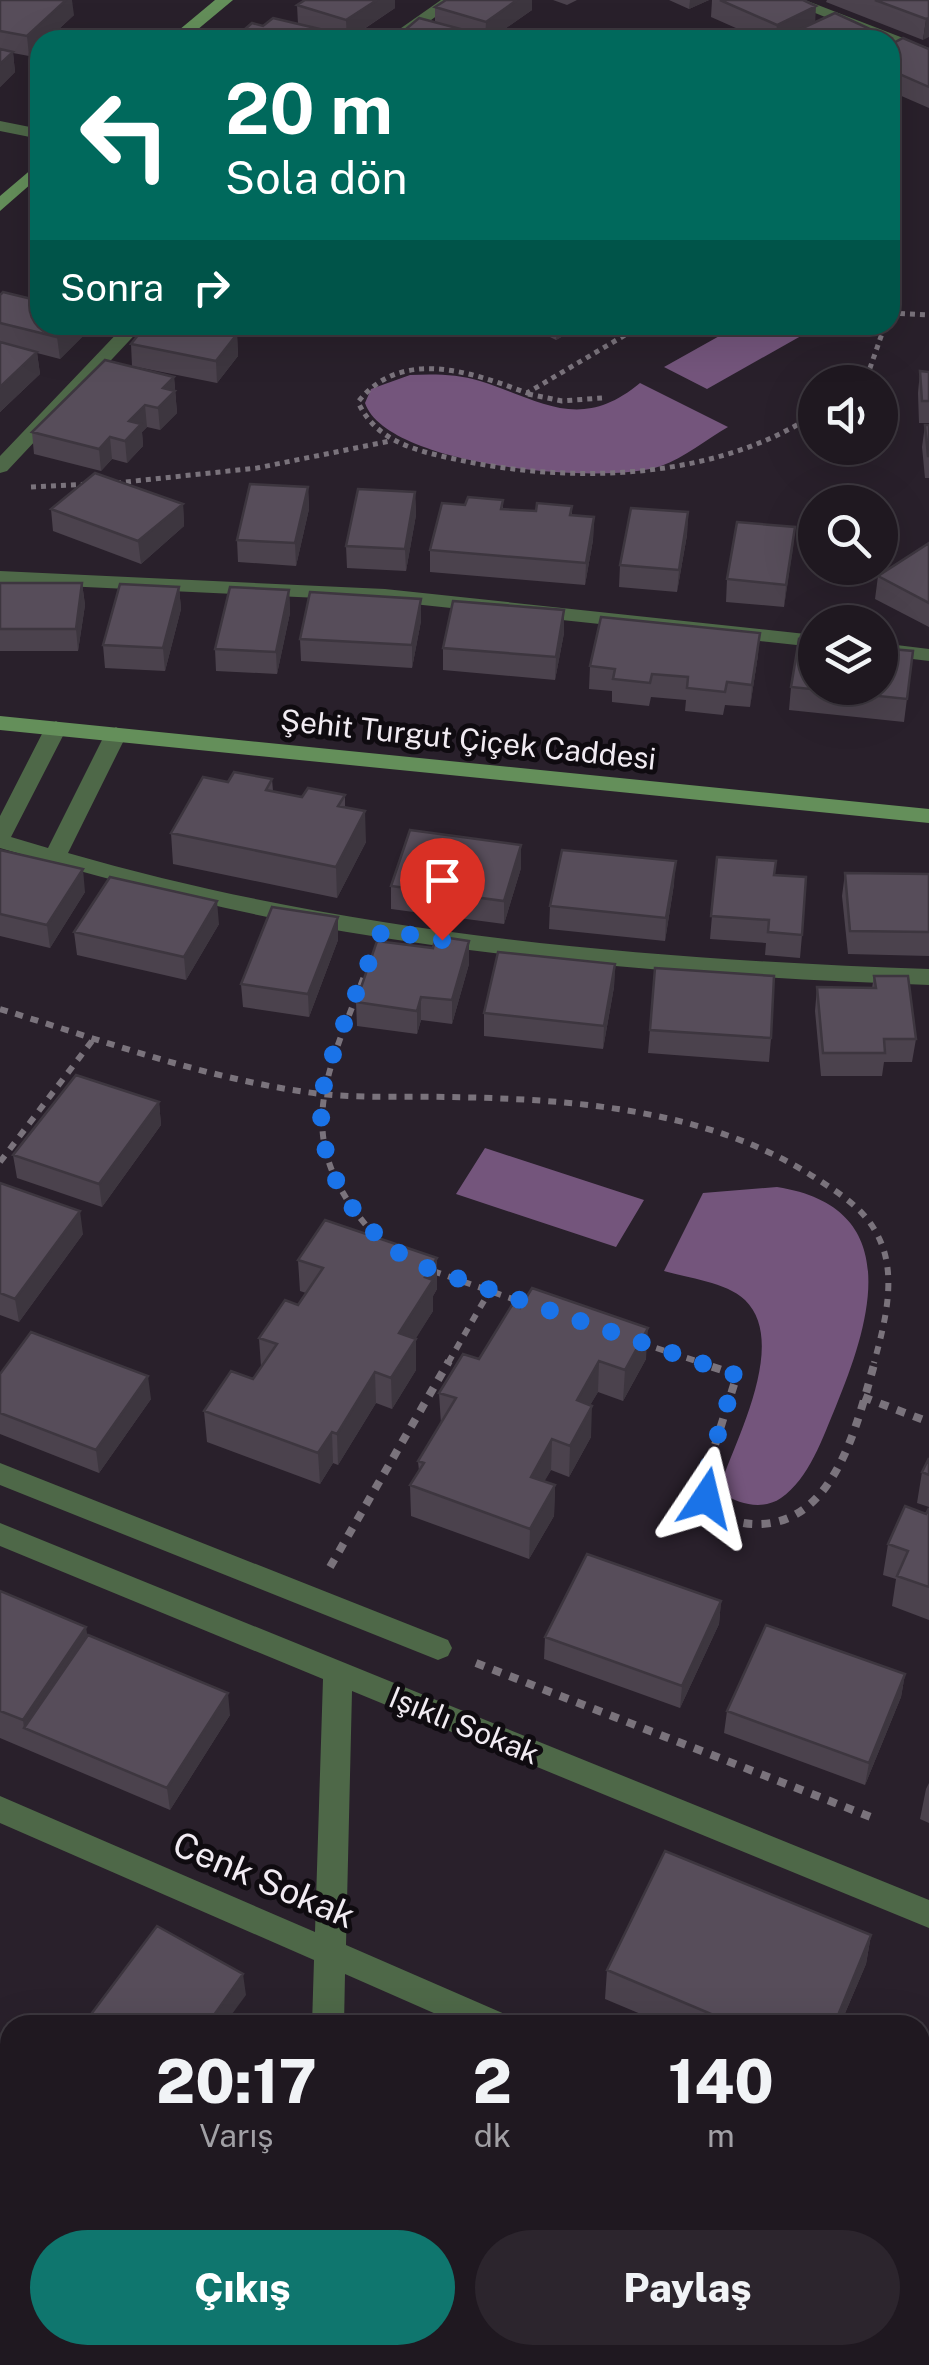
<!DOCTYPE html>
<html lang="tr">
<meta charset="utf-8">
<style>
:root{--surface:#1f1820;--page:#2c252d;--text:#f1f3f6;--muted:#a1a0a5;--line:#3c373e;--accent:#0f766e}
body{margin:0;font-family:"Public Sans",sans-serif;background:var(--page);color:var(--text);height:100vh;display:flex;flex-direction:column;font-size:38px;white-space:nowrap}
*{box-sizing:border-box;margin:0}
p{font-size:32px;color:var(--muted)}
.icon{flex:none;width:55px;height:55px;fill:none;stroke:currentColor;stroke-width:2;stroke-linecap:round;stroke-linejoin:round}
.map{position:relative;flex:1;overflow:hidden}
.details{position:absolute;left:0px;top:2015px;width:930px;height:350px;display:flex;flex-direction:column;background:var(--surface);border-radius:30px 30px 0 0;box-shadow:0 10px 40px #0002,0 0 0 2px var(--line)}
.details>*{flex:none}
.hud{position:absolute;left:30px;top:30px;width:870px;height:305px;border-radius:30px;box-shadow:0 10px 40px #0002,0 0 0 2px var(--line);background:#00695c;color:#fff;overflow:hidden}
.buttons{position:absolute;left:798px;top:365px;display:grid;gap:20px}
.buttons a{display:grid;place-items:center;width:100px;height:100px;border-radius:50%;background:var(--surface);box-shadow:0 10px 40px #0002,0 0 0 2px var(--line);font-size:50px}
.pin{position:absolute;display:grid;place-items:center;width:85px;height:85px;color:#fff;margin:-102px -42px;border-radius:50% 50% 50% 0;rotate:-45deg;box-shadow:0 0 10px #0007}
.pin .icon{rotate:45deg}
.me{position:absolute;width:110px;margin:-55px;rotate:10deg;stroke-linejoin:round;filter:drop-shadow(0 0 8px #0008)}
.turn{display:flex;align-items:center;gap:35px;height:210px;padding:0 30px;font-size:45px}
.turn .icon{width:130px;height:130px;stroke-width:2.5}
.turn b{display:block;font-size:70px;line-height:85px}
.then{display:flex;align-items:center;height:95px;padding:0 30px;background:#0003;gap:20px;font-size:38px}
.eta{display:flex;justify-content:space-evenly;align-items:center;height:170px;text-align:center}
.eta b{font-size:60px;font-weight:800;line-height:70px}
.primary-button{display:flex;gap:20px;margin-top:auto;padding:20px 30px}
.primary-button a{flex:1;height:115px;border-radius:60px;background:var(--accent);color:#fff;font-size:40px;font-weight:800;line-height:115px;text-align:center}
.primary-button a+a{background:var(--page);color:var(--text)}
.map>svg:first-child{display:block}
.water{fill:#74557c}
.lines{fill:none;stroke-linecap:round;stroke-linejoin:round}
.path-far2{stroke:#7a737c;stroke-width:5;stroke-dasharray:5 5;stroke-linecap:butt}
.path-far1{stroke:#7a737c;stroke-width:6;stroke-dasharray:8 8;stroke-linecap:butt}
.path{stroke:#7a737c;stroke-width:8;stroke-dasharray:9 9;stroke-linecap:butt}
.lane{fill:#4e6848;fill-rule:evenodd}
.street{fill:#4e6848;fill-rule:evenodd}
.secondary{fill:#648f5a;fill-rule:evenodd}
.wall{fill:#4b424d}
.shaded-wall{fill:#3d363f}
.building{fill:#574d5a;stroke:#3d363f;stroke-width:2.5}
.route{stroke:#1a73e8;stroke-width:18;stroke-dasharray:0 32.4}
.labels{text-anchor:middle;stroke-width:10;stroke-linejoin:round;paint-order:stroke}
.street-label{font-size:30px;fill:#f1ebf2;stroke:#0f0b10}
.near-street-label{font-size:35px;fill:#f1ebf2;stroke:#0f0b10}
</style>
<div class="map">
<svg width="929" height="2365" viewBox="0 0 929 2365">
<rect width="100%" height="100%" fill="#29202b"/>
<path class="water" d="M739 325H794L808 332 707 389 664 367Z
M410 375C434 374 457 374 480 381 541 400 580 433 640 383L728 427C707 439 684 458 661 466 603 486 386 466 365 403L371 389Z
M485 1148 644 1200 616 1247 456 1194Z
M777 1187C905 1207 872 1319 836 1406 823 1437 809 1479 781 1498 764 1510 739 1505 723 1493V1478C739 1433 787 1341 745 1300 726 1282 688 1278 664 1271L703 1193Z"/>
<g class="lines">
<path class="path-far2" d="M890 313 929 315
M642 325 527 393C471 372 401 347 358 402 377 443 418 451 459 460 572 484 715 480 815 414
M855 382 870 368 885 325
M528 394 562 401 602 398
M116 483 257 468 390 441
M31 487 89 484"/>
<path class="path-far1" d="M369 963C327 1078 283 1140 383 1244
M0 1009C101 1040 201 1077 306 1092 353 1099 402 1096 449 1097 571 1099 708 1109 814 1177 842 1195 869 1211 882 1245 896 1282 884 1326 874 1363
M0 1162 95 1037
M433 1271 530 1305
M641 1343 702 1363
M448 1363 489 1292"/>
<path class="path" d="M695 1361 737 1375 709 1464 712 1506C727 1520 741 1525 762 1524 837 1520 858 1420 875 1361
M863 1397 929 1422
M330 1567 449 1361
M476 1663 876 1819"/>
<path class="lane" d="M441 0H459L403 40H384Z
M783 0H805L929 48V59Z
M125 325H144L7 471 0 473V456Z
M0 571 385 589 815 635V647L385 601 0 583Z
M880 643 929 649V661L880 655Z
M56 721 67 728 11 837 48 848 105 734 116 727 127 734 68 853C348 934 639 959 929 969V985C734 978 540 964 347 932 229 912 114 882 0 848V816L45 728Z
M0 1463 448 1640 452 1648 448 1656 438 1660 428 1656 0 1485Z"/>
<path class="street" d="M0 121 40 129V139L0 131Z
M0 1523 929 1900V1928L352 1691 346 1945 507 2015 512 2025H461L345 1974 344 2025H312L314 1960 0 1823V1796L315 1932 323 1679 0 1546Z
M920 2194 929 2198V2230L920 2226Z
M313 2355H347V2365H313Z"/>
<path class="secondary" d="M215 0H233L185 40H167Z
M40 162V176L0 211V196Z
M0 716 929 809V823L0 730Z"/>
</g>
<path class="wall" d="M0 0 74 15 47 40H40V46L29 56 13 53 15 72 0 87Z
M446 0H532V10L489 40H478L435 23V7Z
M553 0H577L567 5Z
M669 0H709L689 9Z
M712 0H803L815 22 869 40H763L711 17Z
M827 0H929L923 40 826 2Z
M297 5 395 8 348 40 328 35 329 40H238V35L263 26 298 24Z
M890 45 929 49V108L890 91Z
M40 276V325H85L86 333 60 359 37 353 40 374 0 412V295L38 300 35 281Z
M205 325H243L237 332Z
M526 325H583L556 340Z
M237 334 238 356 217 383 132 366 131 344Z
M920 371 929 372V423H919L918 393Z
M174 377 177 413 160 430 147 427 142 432 143 446 127 463 112 459 101 471 34 454 32 432Z
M925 425H929V478H925L922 447Z
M308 487 309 509 296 566 238 562 237 540Z
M415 492 416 515 406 571 347 568 346 546Z
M503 500V509L536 511 572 506V515L594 517 593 540 585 585 430 572V550L465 505Z
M183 504 184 526 141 564 53 531 51 509Z
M688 512 687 535 677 592 619 587 620 565Z
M795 527 784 607 726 602 727 579Z
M929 543V627L875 599 878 576Z
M0 583H82L85 605 78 651H0Z
M179 587 181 609 165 671 105 668 103 645Z
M289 590 290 613 277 674 216 671 215 649Z
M421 599V621L412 668 301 661 300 639Z
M564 633 555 680 443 670V648Z
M913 651 904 722 789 710 791 687Z
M758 655 750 707 725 705 723 715 685 711 686 700 651 697 649 706 612 702V691L589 689 590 666Z
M272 779 273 791 302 797 345 795V808L366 842 337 898 173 864 171 833 228 782Z
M0 850 85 892 50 948 0 936Z
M717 857 775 875 802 935 800 958 765 955 766 943 710 939Z
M521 868 504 924 391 909V886Z
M845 873 929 874V956L848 954 842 896Z
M674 884 665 941 549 929 550 906Z
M338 917V940L309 1017 243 1007 241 984Z
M219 924 186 980 77 955 74 932Z
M433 948 469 964 452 1024 421 1020 417 1034 357 1026 356 1002Z
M615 964 614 987 603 1049 484 1036V1013Z
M655 968 771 1038 769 1062 648 1053Z
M874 976 916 1039 912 1062H884L882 1076H821L815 1011 817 987 872 988Z
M159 1102 161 1125 102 1207 17 1178 13 1155Z
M0 1183 83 1234 19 1322 0 1315Z
M437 1258V1289L433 1296V1311L415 1339 416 1370 392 1409 376 1403 338 1465 333 1463 320 1484 207 1442 204 1411 253 1379 261 1367 259 1338 298 1305 306 1293 300 1291 298 1260Z
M479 1359H646L623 1401 598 1392 590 1405 591 1437 569 1477 551 1470 544 1481 555 1485 554 1516 529 1559 411 1516 410 1485 419 1471 418 1461 441 1424 439 1393Z
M0 1374 151 1399 99 1473 0 1434Z
M929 1458V1507L917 1503 922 1472Z
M929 1508V1620L892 1606 896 1579 883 1575 888 1544 926 1514Z
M0 1591 88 1635 230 1715 170 1810 0 1738Z
M721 1601 719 1624 680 1708 544 1659 545 1637Z
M905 1674 901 1697 865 1785 724 1733 727 1711Z
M929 1783V1823L920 1819 926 1789Z
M871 1935 866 1964 840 2025H667L605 1999 607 1970Z
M0 2072 10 2077V2303L0 2298Z
M109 2355H177L171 2365H128Z
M665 2355H739L734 2365H686Z"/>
<path class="shaded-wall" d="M66 0H72L74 15 47 40H40V46L29 56 27 36Z
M377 0H395V8L347 40 346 20Z
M517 0H532V10L489 40H485L486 22Z
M690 0H709L689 9Z
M816 6 815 26 781 38V40H775L777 25Z
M929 18V37L923 40 926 19Z
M870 29 869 40H846Z
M328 31 329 40H318Z
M13 52 15 72 0 87V64Z
M69 325H85L86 333 60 359 57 337Z
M557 325H583L556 340Z
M237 334 238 356 217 383 216 361Z
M37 352 40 374 0 412V387Z
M174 377 177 413 160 430 158 408 163 388Z
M145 405 147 427 142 432 143 446 127 463 125 441 129 421Z
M110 437 112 459 101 471 99 449Z
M308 487 309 509 296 566 295 543Z
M415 492 416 515 406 571 405 549Z
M183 504 184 526 141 564 138 541Z
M688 512 687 535 677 592 679 570Z
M594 517 593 540 585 585 586 563Z
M795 527 793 549 784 607 786 585Z
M82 583 85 605 78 651 76 629Z
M179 587 181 609 165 671 163 648Z
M289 590 290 613 277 674 276 652Z
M421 599V621L412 668V645Z
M564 610V633L555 680 556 657Z
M760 633 758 655 750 707 752 685Z
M365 811 366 842 337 898 336 867Z
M521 845V868L504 924V901Z
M676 861 674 884 665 941 666 918Z
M83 869 85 892 50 948 47 925Z
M217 901 219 924 186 980 184 957Z
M338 917V940L309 1017 308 994Z
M469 941V964L452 1024V1000Z
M615 964 614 987 603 1049 604 1026Z
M421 997V1020L417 1034V1011Z
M159 1102 161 1125 102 1207 99 1184Z
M80 1211 83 1234 19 1322 15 1299Z
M437 1258V1289L433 1296V1311L400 1364 399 1333 425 1277Z
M648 1328 646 1359 623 1401 625 1370Z
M416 1339V1370L392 1409 391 1378Z
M599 1361 598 1392 575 1431 577 1400Z
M375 1372 376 1403 338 1465 337 1434Z
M148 1376 151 1399 99 1473 96 1450Z
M592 1406 591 1437 569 1477 570 1446Z
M332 1432 333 1463 320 1484 318 1453Z
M552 1439 551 1470 530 1507 531 1477Z
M555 1485 554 1516 529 1559 530 1529Z
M721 1601 719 1624 680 1708 682 1686Z
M86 1627 91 1657 24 1728 23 1720Z
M905 1674 901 1697 865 1785 869 1763Z
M228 1693 230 1715 170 1810 167 1788Z
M871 1935 866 1964 840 2025H834Z
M243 1974 246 1995 224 2025H207Z
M163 2355H177L171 2365H158Z
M731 2355H739L734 2365H729Z"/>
<path class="building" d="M0 0H66L27 36 0 31Z
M305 0H377L346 20 297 5Z
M446 0H517L486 22 435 7Z
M720 0H803L816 6 777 25Z
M875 0H929V18L926 19Z
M835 13 870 29 846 40H785L781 38Z
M273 18 328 31 318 40H245L248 37 238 35 252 23 263 26Z
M419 18 472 32 462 40H393Z
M903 38 929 49V87L890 70V45Z
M0 49 13 52 0 64Z
M3 292 40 301V325H69L57 337 0 323V295Z
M146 325H189L237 334 216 361 131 344Z
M0 342 37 352 0 387Z
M105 360 174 377 163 388 175 391 158 408 145 405 129 421 141 424 125 441 110 437 99 449 32 432Z
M920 371 929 372V401H922Z
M925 425H929V456H928Z
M95 473 183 504 138 541 51 509Z
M250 484 308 487 295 543 237 540Z
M358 489 415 492 405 549 346 546Z
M468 497 503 500 501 509 536 511 537 503 572 506 570 515 594 517 586 563 430 550 442 503 465 505Z
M631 508 688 512 679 570 620 565Z
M737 522 795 527 786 585 727 579Z
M929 543V603L878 576Z
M0 583H82L76 629H0Z
M120 584 179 587 163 648 103 645Z
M230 587 289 590 276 652 215 649Z
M310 592 421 599 412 645 300 639Z
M453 601 564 610 556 657 443 648Z
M601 617 760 633 752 685 727 682 725 692 687 688 688 677 652 674 650 683 613 679 615 669 590 666Z
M799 639 815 641V688H880V648L913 651 907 699 791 687Z
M234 772 272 779 266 790 302 797 308 788 345 795 338 806 365 811 336 867 171 833 203 777 228 782Z
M410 830 521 845 504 901 391 886Z
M0 850 83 869 47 925 0 914Z
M562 850 676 861 666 918 550 906Z
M717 857 776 861 774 875 806 877 802 935 768 932 769 920 711 916Z
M845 873 929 874V932L850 931Z
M110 877 217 901 184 957 74 932Z
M272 907 338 917 308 994 241 984Z
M436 936 469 941 452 1000 421 997 417 1011 356 1002 377 941 433 948Z
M498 952 615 964 604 1026 484 1013Z
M655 968 774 976 771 1038 650 1030Z
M874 976H908L916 1039H884L885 1053H823L817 987 876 988Z
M76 1075 159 1102 99 1184 13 1155Z
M0 1183 80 1211 15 1299 0 1293Z
M325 1220 437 1258 425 1277 433 1280 399 1333 416 1339 391 1378 375 1372 337 1434 332 1432 318 1453 204 1411 231 1371 253 1379 277 1344 259 1338 285 1300 298 1305 323 1268 298 1260Z
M532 1288 648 1328 625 1370 599 1361 577 1400 592 1406 570 1446 552 1439 531 1477 555 1485 530 1529 410 1485 424 1463 418 1461 456 1398 439 1393 463 1354 479 1359 512 1305 520 1308Z
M31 1332 148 1376 96 1450 0 1413V1374Z
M929 1458V1475L922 1472Z
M905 1506 926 1514 929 1508V1587L897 1576 908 1551 888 1544Z
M587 1554 721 1601 682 1686 545 1637Z
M0 1591 86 1627 23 1720 0 1711Z
M766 1625 905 1674 869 1763 727 1711Z
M88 1635 228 1693 167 1788 24 1728Z
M665 1851 871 1935 834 2025H737L607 1970Z
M157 1926 243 1974 207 2025H83Z
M0 2072 10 2077V2103L5 2110 10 2113V2287L0 2281Z
M142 2355H163L158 2363Z"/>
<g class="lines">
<path class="route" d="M442 940 382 930C367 969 321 1070 321 1106 320 1178 358 1229 416 1264L736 1375 705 1477 706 1498"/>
</g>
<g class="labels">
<g class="street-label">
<text transform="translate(468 740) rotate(6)" y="10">Şehit Turgut Çiçek Caddesi</text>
<text transform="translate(464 1726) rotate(22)" y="10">Işıklı Sokak</text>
</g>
<g class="near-street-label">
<text transform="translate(264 1880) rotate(23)" y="12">Cenk Sokak</text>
</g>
</g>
</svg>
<div class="buttons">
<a><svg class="icon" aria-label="sound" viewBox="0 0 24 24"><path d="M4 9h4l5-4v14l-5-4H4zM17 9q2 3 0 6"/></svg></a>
<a><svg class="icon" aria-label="search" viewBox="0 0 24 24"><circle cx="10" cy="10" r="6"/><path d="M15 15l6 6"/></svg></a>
<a><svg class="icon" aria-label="layers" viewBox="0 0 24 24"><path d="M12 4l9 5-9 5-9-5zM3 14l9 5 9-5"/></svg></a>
</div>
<div class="pin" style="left:442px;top:940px;background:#d93025"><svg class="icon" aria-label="arrive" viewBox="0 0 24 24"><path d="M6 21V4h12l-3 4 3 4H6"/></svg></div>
<svg class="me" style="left:706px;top:1498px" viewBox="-20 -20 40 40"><path d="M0-17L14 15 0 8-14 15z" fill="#1a73e8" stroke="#fff" stroke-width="4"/></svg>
<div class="hud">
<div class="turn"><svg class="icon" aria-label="left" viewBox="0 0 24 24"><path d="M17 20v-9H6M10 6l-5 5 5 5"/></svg><div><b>20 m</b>Sola dön</div></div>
<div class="then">Sonra<svg class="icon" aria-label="right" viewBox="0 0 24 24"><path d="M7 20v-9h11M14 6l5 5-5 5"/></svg></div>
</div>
<section class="details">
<div class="eta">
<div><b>20:17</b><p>Varış</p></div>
<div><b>2</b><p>dk</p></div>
<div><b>140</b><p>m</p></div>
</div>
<div class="primary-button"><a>Çıkış</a><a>Paylaş</a></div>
</section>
</div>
